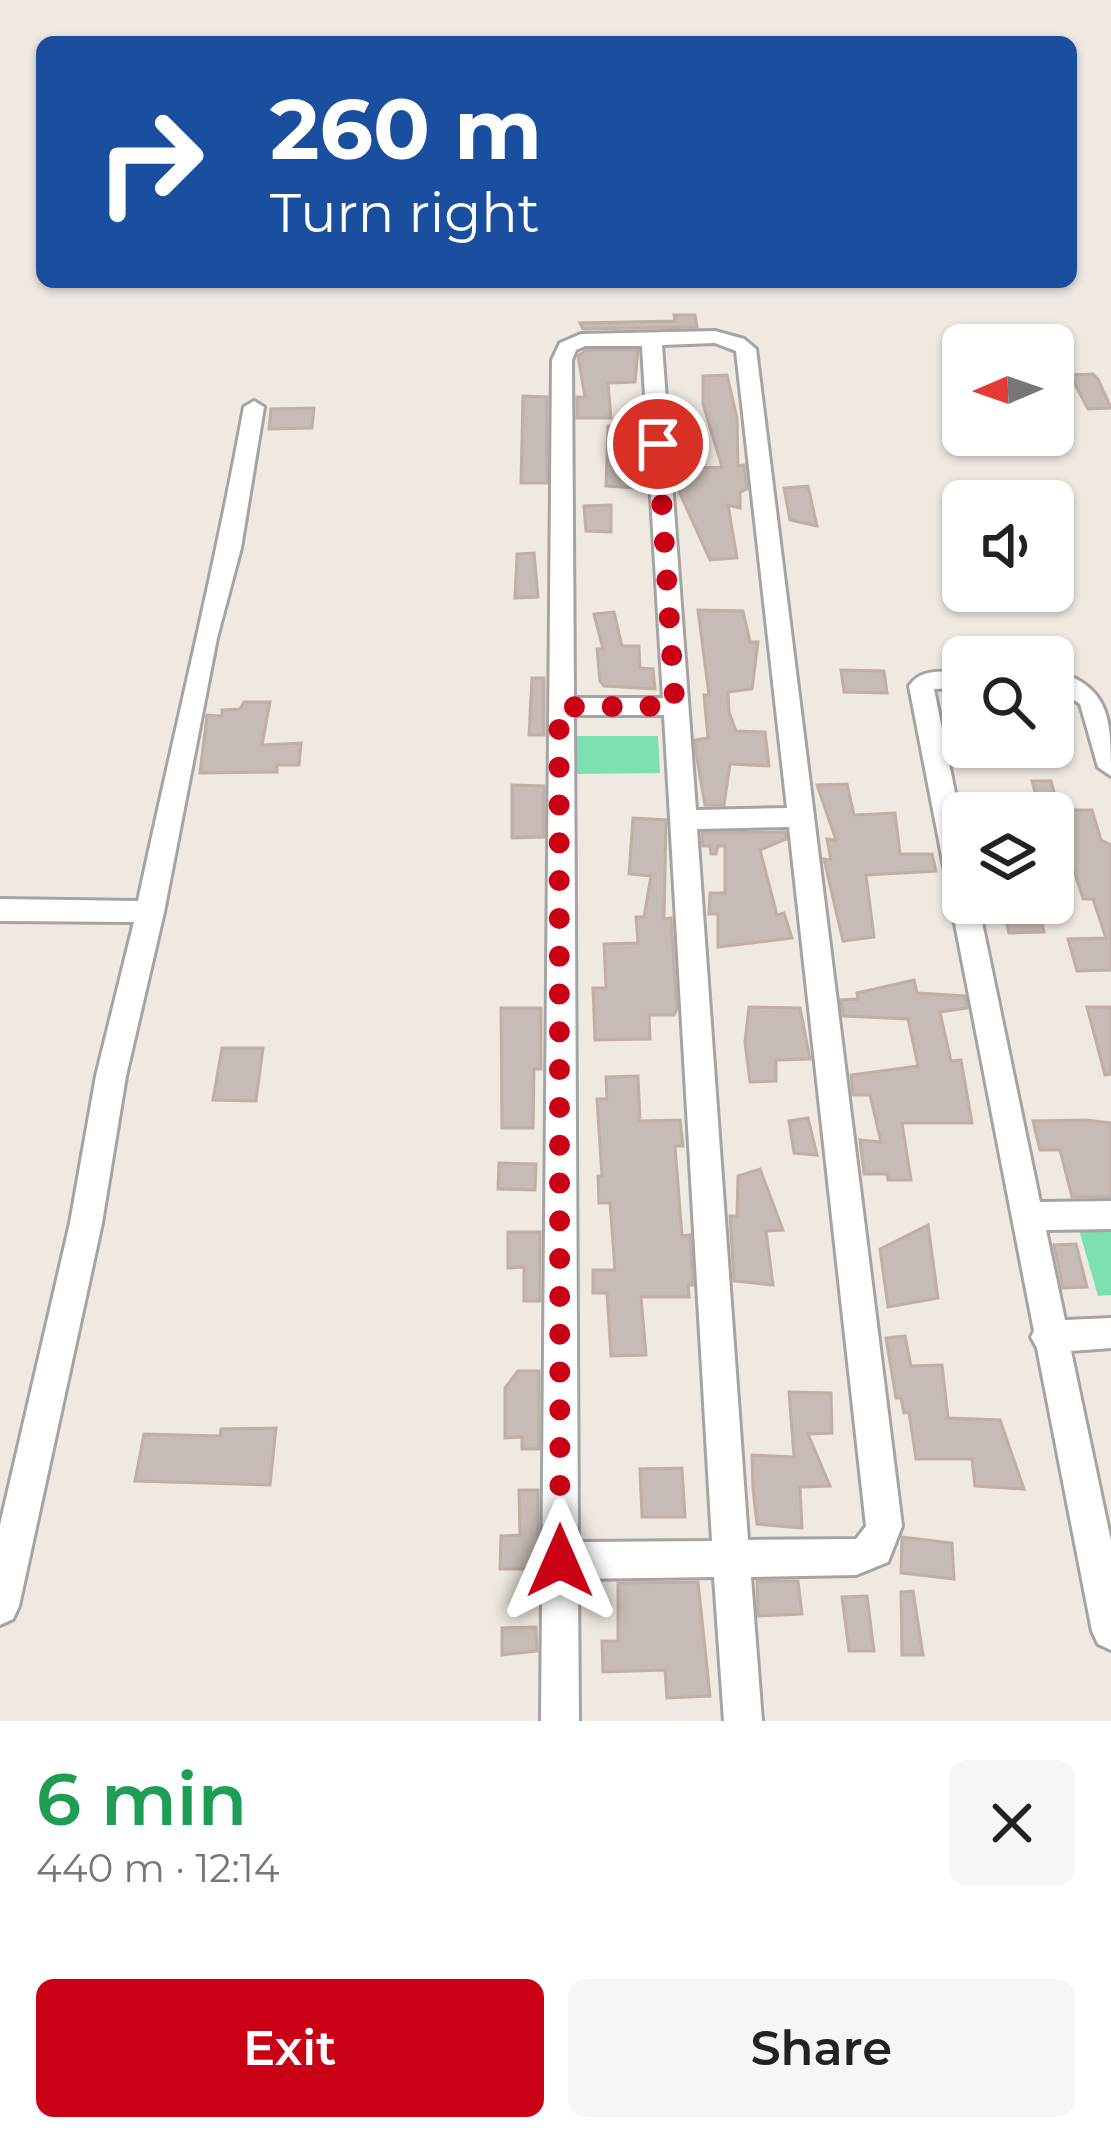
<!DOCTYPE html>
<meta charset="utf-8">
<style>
:root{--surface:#fff;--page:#f6f6f6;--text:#222;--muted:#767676;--accent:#ca0015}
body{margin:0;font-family:Montserrat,sans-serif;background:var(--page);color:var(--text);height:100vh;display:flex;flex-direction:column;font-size:45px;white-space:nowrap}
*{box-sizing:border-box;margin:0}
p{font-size:39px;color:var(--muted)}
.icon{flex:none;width:66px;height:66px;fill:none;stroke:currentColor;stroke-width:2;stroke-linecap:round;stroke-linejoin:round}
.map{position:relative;height:1721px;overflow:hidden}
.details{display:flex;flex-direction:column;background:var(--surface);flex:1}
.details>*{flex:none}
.hud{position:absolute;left:36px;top:36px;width:1041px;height:252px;border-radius:18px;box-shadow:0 3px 9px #0004;background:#1a4fa0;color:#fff;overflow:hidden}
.needle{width:78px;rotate:268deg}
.fabs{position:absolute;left:942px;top:324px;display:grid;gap:24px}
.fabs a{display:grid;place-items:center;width:132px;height:132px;border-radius:18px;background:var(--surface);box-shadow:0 3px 9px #0004;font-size:60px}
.pin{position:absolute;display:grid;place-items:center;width:102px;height:102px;color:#fff;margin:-51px;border:6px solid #fff;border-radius:50%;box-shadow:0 3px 12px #0007}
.me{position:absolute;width:132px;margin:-66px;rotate:0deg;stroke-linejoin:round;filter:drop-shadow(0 0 9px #0008)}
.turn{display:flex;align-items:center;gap:42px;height:252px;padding:0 36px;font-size:54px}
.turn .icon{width:156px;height:156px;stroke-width:2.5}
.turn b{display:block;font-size:84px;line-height:102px}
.round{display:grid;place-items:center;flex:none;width:126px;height:126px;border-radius:18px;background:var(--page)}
.summary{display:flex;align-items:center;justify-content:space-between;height:204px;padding:0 36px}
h1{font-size:72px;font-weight:600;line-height:90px;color:#1e9e55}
.cta{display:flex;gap:24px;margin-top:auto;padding:24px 36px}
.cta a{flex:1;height:138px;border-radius:18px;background:var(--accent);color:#fff;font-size:48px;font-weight:600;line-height:138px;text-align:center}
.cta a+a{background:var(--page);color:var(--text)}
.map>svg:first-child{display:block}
.pitch{fill:#7ee0b0}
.building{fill:#c6bbb6;stroke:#c1aea5;stroke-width:3}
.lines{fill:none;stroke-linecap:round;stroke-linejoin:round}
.street-casing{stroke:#a4a4a4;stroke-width:6}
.street{fill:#fff;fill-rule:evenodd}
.route{stroke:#ca0015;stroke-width:21;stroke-dasharray:0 37.8}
</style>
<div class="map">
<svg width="1111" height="1721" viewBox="0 0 1111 1721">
<rect width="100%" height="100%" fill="#efe9e2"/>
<path class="pitch" d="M575 736H658L660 773 576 774Z
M1111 1229V1295L1098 1296 1079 1230Z"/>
<path class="building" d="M674 315H695L697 327 583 329 580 323 675 321Z
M586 350H638L635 382 608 383 611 418H577V397H585L578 356Z
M1093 374 1098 379 1111 408 1088 409 1070 375Z
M727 375 737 418 738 466 744 465 747 489 740 492V508L728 505 737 558 710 560 677 487 676 469 722 467 703 404V376Z
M523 396 547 397V483H521Z
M314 408 312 428 269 429 271 409Z
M608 426 642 427 636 488 606 486Z
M808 486 817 526 790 520 784 488Z
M611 505V532L586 531 584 506Z
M534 553 538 597 515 598 517 554Z
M698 610 743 611 750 642H758L752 689 728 692 729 712 736 731 765 732 769 766 730 764 724 805H705L696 753 695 740 708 738 704 695H709Z
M614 612 622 646H639L640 668 653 669 655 689 604 686 600 681 597 649H603L594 614Z
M841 670 884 671 887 693 844 692Z
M532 678H544V735H529Z
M244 702H270L262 745 301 743 299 765H277V772L200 773 207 715 222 716V710L240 709Z
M1032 781H1051L1059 810H1092L1101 840 1111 845V970L1077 971 1068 939 1106 938 1093 899H1083L1056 813H1041Z
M847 784 854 815 895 813 900 854H932L936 871 866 875 874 937 843 941 824 859 831 860 827 839 836 840 817 785Z
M512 785 544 786V837L512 838Z
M633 818 666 820 664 919 671 918 677 1009 674 1015H649L650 1039 595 1040 593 988H606L604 944 638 943 636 917H644L651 876 629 874Z
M785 832 786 839 760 850 777 915 784 913 792 938 718 947V914H709L710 893H725V846H718L716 854H711L710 846H703L702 833Z
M1003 909H1038L1044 932 1009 933Z
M914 980 917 993 965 996 967 1008 940 1012 951 1061 961 1060 972 1123H902L911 1180H888L887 1174H864L860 1140 881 1142 870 1095H853L851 1075 918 1066 908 1019 843 1016 841 1000 858 999 857 993Z
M749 1007 800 1008 810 1059 776 1060V1081L750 1082 745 1042Z
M1087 1007H1111V1074L1105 1075Z
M501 1008H541V1069H534L533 1128H502Z
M222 1048H263L256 1101 213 1100Z
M638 1076 640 1121 680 1120 683 1146H675L682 1236 690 1235 693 1285H688L689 1297H641L646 1355 611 1356 607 1293H593V1270H615L610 1203H599L598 1176H602L597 1099H607L606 1077Z
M808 1118 817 1155 794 1153 789 1121Z
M1086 1120 1111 1123V1197H1072L1060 1150H1040L1033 1121Z
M499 1163 536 1164 535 1190 498 1189Z
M760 1169 783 1230 766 1231 773 1285 734 1281 730 1216H737L738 1176Z
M928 1225 938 1298 888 1307 880 1249Z
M508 1232H540V1301H524V1267L508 1268Z
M1076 1244 1087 1287 1063 1288 1054 1245Z
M905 1336 911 1366 942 1365 948 1418 1000 1420 1024 1489 975 1486 972 1459H916L909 1412 904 1413 901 1398H896L886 1338Z
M518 1371H539V1449H522V1437L505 1438V1388Z
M789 1392 831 1393 832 1433 808 1434 830 1486 800 1487 802 1528 757 1524 753 1489 752 1455 794 1457Z
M276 1428 270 1485 135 1481 144 1434 220 1436 221 1429Z
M682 1468 685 1517H642L640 1469Z
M519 1490H538V1569H500L501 1536 520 1535Z
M902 1537 952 1543 954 1579 901 1573Z
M757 1581H798L802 1614 758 1616Z
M698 1582 710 1696 667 1698 665 1670 603 1672 602 1641H618V1583Z
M913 1591 923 1655H902L901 1592Z
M867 1596 874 1651H849L842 1597Z
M536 1627 537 1651 502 1655V1628Z"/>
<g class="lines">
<g class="street-casing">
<path id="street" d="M715 331 744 339 756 349 902 1526 888 1562 856 1575 751 1577 762 1721H724L714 1577 578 1579 579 1721H541L552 360 560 343 581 334ZM715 343 736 351 787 808 696 810 662 345ZM585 346H642L663 698H574L572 360 576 350ZM574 715H664L712 1541 578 1542ZM789 827 866 1526 856 1539 748 1540 697 829Z
M254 401 264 407 241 548 217 638 164 912 126 1076 102 1223 19 1606 13 1619 0 1625V1525L70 1223 96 1076 134 922 0 921V899L138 901C173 736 214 573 244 407Z
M1053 670C1111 687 1111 719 1111 776L1098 767 1080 704 1053 686Z
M963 672V688L934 689 963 832V903H978L1040 1202 1111 1201V1229L1046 1230 1065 1320 1111 1318V1348L1071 1351 1111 1541V1650L1098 1644 1092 1631 1037 1348 1031 1337 1034 1331 909 686C921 668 943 672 963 672Z"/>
</g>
<use href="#street" class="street"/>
</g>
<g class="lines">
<path class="route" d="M560 1561 559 707 675 706 658 444"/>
</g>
</svg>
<div class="fabs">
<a><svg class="needle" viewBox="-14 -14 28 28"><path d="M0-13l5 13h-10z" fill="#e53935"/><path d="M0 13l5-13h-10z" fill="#767676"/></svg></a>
<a><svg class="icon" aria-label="sound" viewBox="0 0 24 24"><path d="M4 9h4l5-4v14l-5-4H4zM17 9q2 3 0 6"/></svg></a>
<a><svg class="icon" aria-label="search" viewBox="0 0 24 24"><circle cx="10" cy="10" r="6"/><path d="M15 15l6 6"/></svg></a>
<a><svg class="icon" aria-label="layers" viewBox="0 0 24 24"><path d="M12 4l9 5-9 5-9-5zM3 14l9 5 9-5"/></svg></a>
</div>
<div class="pin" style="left:658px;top:444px;background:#d93025"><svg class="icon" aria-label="arrive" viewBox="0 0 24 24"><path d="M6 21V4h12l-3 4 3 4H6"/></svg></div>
<svg class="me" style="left:560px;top:1561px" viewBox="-20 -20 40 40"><path d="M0-17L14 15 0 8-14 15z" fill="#ca0015" stroke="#fff" stroke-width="4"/></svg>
<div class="hud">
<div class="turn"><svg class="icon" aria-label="right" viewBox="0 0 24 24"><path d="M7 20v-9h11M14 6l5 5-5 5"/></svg><div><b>260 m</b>Turn right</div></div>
</div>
</div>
<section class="details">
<div class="summary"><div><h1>6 min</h1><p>440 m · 12:14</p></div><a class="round"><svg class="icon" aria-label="close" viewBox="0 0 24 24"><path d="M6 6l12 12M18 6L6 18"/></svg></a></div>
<div class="cta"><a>Exit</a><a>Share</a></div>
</section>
